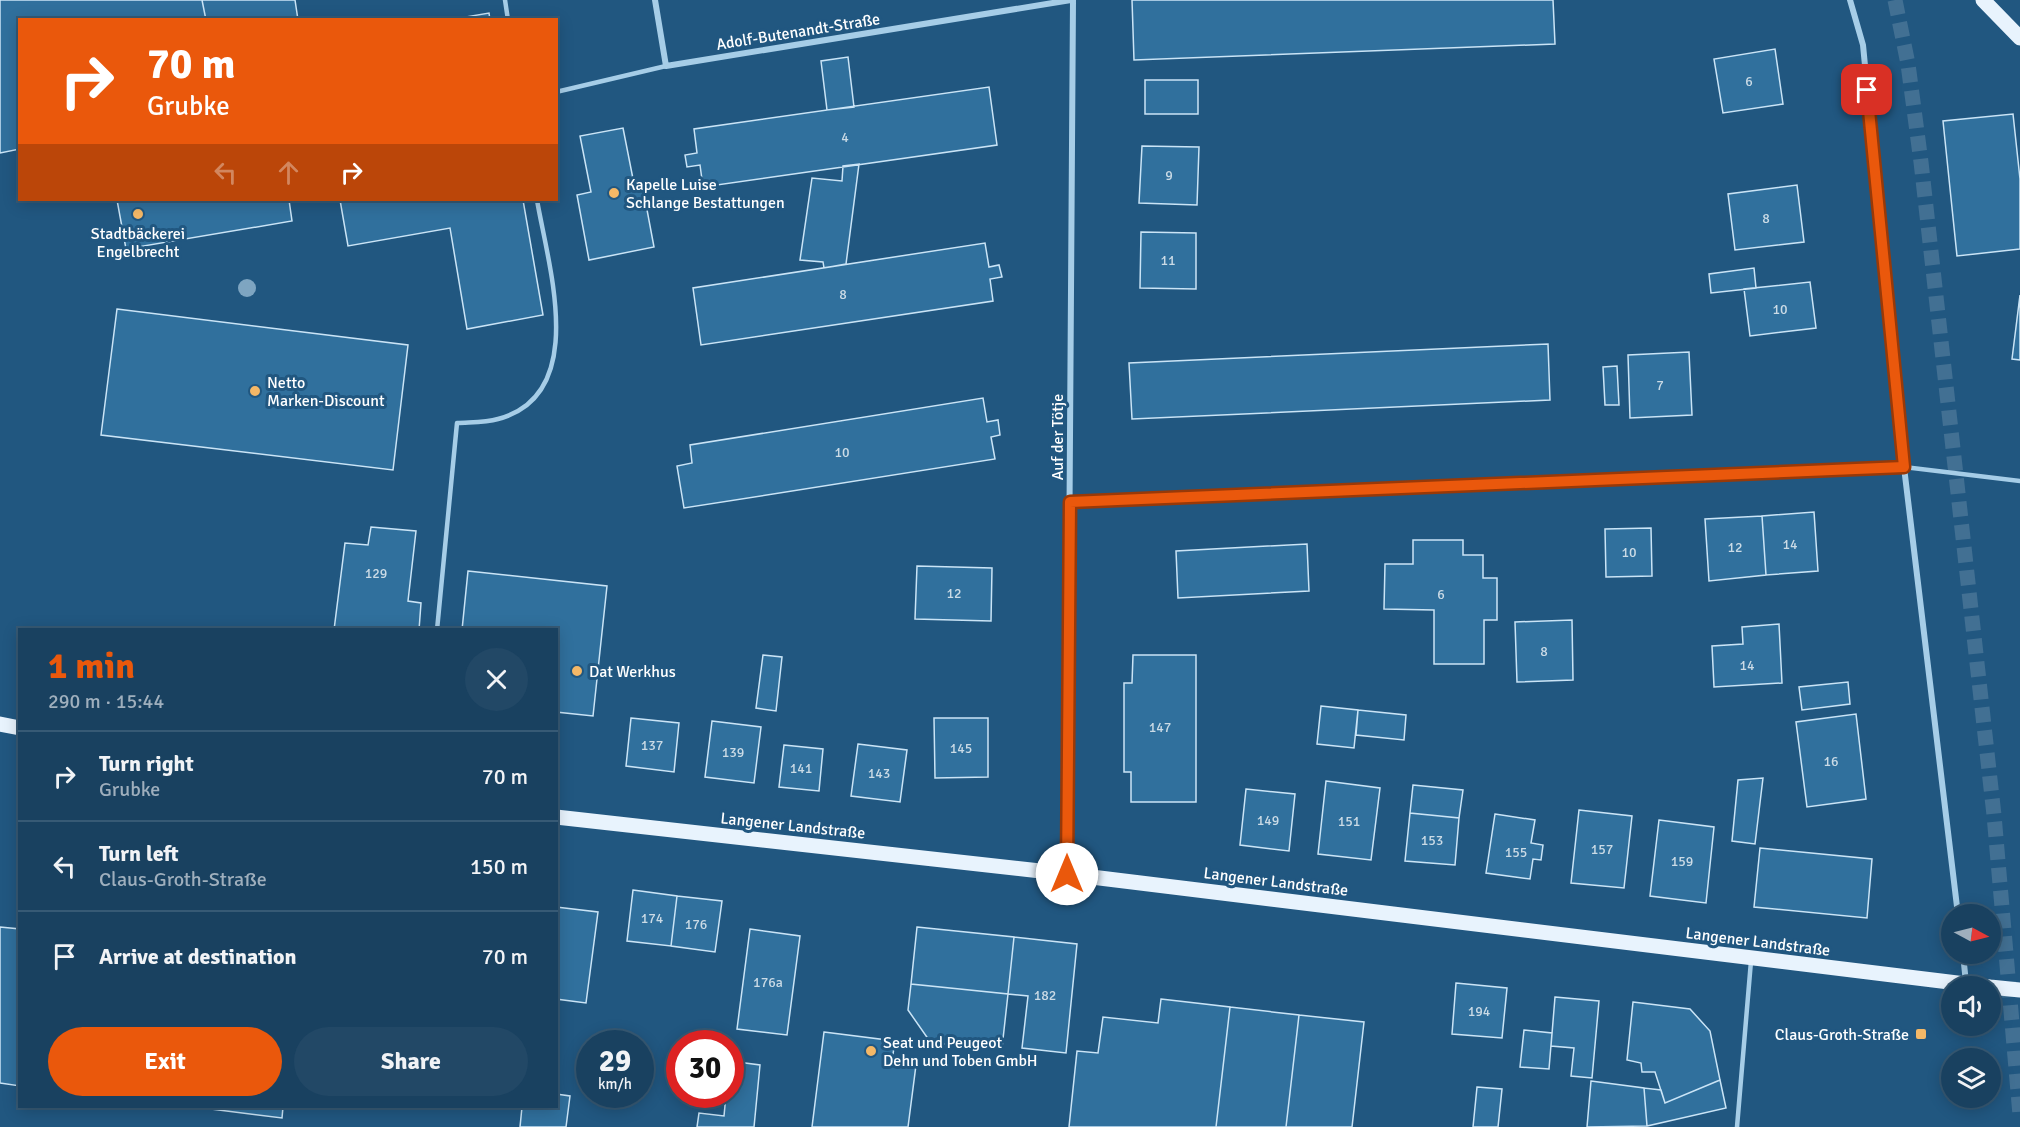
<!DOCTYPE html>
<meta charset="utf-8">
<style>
:root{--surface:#194160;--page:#224866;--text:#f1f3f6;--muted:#9fafbd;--line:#375a75;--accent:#ea580c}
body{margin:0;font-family:Signika,sans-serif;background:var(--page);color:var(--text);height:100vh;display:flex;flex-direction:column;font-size:22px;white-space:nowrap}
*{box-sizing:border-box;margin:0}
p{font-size:20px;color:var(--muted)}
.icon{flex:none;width:33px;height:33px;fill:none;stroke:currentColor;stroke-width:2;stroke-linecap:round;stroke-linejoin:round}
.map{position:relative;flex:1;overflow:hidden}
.sheet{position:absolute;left:18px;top:628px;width:540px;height:480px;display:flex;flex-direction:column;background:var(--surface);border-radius:0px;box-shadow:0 3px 15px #0003,0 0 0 2px var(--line)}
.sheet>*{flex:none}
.top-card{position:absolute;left:18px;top:18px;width:540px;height:183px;border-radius:0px;box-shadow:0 3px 15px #0003,0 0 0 2px var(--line);background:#ea580c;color:#fff;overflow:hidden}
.needle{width:39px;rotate:97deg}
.fabs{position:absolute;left:1941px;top:904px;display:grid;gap:12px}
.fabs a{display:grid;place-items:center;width:60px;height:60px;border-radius:50%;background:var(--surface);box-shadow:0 3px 15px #0003,0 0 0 2px var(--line);font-size:30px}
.speed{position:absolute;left:576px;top:1030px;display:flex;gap:12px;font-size:30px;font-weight:700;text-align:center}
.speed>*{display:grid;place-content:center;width:78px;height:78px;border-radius:50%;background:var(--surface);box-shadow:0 3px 15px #0003,0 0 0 2px var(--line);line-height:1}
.speed small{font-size:15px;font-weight:400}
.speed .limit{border:9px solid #d22;background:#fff;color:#111}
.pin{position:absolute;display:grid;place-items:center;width:51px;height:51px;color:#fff;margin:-26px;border-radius:12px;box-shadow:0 3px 9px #0006}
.me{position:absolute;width:66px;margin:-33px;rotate:0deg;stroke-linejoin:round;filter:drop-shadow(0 0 4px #0008)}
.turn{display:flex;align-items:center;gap:21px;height:126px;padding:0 30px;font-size:27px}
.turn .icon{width:78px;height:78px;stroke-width:2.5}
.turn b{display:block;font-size:42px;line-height:51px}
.lanes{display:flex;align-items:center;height:57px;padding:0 30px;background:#0003;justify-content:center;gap:30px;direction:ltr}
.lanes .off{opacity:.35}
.round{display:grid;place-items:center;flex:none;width:63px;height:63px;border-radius:32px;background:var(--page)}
.head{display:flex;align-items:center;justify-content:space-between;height:102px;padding:0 30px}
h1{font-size:36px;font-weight:700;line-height:45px;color:var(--accent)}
.button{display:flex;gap:12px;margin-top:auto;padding:12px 30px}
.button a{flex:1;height:69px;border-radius:36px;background:var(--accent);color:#fff;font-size:24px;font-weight:700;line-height:69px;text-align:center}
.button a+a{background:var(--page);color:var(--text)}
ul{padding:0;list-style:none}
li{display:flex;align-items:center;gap:18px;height:90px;padding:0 30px;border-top:2px solid var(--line)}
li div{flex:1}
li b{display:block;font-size:22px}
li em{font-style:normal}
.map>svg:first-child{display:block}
.building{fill:#30709d;stroke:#cae4f6;stroke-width:1.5}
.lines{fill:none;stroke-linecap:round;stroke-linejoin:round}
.primary-tunnel{stroke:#427093;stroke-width:15;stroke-dasharray:15 8;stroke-linecap:butt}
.lane{stroke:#a6cde7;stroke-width:4.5}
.street{stroke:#a6cde7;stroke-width:6}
.primary{stroke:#e8f3fd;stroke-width:15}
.tree{fill:#7ea5c1}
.route-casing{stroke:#983908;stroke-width:15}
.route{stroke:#ea580c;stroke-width:10}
.poi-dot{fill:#f4b867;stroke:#215780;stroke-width:2}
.labels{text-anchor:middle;stroke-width:6;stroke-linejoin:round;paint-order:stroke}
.number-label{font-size:14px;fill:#cbdbe6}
.street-label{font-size:16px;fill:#fff;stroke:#215780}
.poi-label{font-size:16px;fill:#fff;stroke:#215780;text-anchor:start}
</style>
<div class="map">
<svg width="2020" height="1127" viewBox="0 0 2020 1127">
<rect width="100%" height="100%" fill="#215780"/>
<path class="building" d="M0 0H202L206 20H20V149L0 153Z
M202 0H295L298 20H206Z
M1132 0H1553L1555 44 1134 60Z
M489 13 490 20H448Z
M1775 49 1783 104 1723 113 1714 59Z
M848 57 854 107 827 110 821 61Z
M1145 80H1198V114H1145Z
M989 87 997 145 703 187 700 165 687 167 685 155 697 153 694 129Z
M2013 114 2020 179V249L1957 256 1943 121Z
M623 128 634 184 642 183 654 247 589 260 577 195 591 192 580 136Z
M1142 146 1199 147 1197 205 1139 203Z
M859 164 846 264 824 268 823 262 800 260 812 178 842 181 843 166Z
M1797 185 1804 242 1735 250 1728 194Z
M117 200H289L292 221 126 249Z
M340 200H523L543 315 467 329 450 228 348 246Z
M1141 232 1196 233V289L1140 288Z
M985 243 989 267 999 265 1002 277 990 279 993 301 701 345 693 288Z
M1754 268 1756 288 1711 293 1709 274Z
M1810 282 1816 328 1750 336 1744 289Z
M2020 295V360L2012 359Z
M117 309 408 345 393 470 101 435Z
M1548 344 1550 400 1132 419 1129 363Z
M1689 352 1692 415 1630 418 1628 355Z
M1617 366 1619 405H1605L1603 367Z
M983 398 987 422 998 420 1000 435 991 437 995 459 684 508 677 466 692 463 690 445Z
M1814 512 1818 571 1766 575 1762 516Z
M1762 516 1766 575 1709 581 1705 519Z
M371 527 416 531 408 601 421 603 419 630H334L345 543 368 545Z
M1651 528 1652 576 1606 577 1605 529Z
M1413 540H1463V555H1483V578H1497V620H1484V664H1434V610L1384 609 1385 564H1413Z
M1307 544 1309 591 1178 598 1176 551Z
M917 566 992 568 991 621 915 619Z
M468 571 607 586 593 716 556 712V630H462Z
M1572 620 1573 680 1517 682 1515 622Z
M1779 624 1782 683 1714 687 1712 646 1743 644 1742 627Z
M763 655 782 657 776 711 756 708Z
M1133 655H1196V802H1131V772H1124V683H1132Z
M1848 682 1850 704 1802 710 1799 687Z
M1321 706 1358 710 1354 748 1317 744Z
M1358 710 1406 715 1404 740 1356 735Z
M1856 714 1866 799 1807 807 1796 722Z
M631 718 679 723 674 772 626 766Z
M934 718H988V777L935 778Z
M712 721 761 727 754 783 705 777Z
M858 744 907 750 900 802 851 796Z
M784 745 823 749 819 791 779 787Z
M1763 778 1755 844 1732 841 1738 780Z
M1326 781 1380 788 1371 860 1318 854Z
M1413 785 1463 790 1459 818 1410 813Z
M1246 789 1295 794 1289 851 1240 845Z
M1579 810 1632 816 1624 888 1571 883Z
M1410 813 1459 818 1455 865 1405 861Z
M1495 814 1535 820 1531 843 1543 845 1541 860 1533 859 1530 879 1486 873Z
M1659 820 1714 827 1706 903 1650 896Z
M1760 848 1872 859 1867 918 1754 907Z
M633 890 677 896 671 946 627 941Z
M677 896 722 901 715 952 671 946Z
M556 907 598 912 586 1003 556 999Z
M0 927 20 929V1086L0 1083Z
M917 927 1014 937 1008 994 911 984Z
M750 929 800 936 787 1035 737 1029Z
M1014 937 1077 944 1066 1053 1022 1048 1028 996 1008 994Z
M1456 983 1507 988 1502 1038 1452 1034Z
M911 984 1008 994 1002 1048 931 1043 908 1010Z
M1555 997 1599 1001 1592 1078 1571 1076 1574 1048 1551 1046Z
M1161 999 1230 1007 1216 1127H1069L1077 1051 1098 1053 1103 1017 1158 1023Z
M1633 1002 1690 1009 1710 1031 1720 1080 1665 1103 1655 1072H1642L1641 1063 1627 1060Z
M1230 1007 1299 1015 1286 1127H1216Z
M1299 1015 1364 1022 1352 1127H1286Z
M1524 1030 1552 1033 1549 1069 1520 1067Z
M824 1032 895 1041 892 1061 916 1065 908 1127H812Z
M730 1061 760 1065 754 1127H697L699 1113 724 1116 726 1095H730Z
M1720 1080 1726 1108 1647 1126 1644 1088 1661 1090 1665 1103Z
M1591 1081 1644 1088 1647 1126 1587 1127Z
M1477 1087 1502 1089 1498 1127H1473Z
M556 1094 570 1096 566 1127H520L522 1107H556Z
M195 1107H283L282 1118Z"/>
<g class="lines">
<path class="primary-tunnel" d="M1895 0 1908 64 1921 162 1994 815 2020 1115"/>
<path class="lane" d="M505 0 508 20
M556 92 666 66
M1904 467 2020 481
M437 630 457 423C470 422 485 423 498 419 590 395 548 265 537 200
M1737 1127 1751 961"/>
<path class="street" d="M655 0 666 66 1071 0
M1850 0 1863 45 1904 467 1958 915
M1070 502 1904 467
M1067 872 1073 0
M1963 954 1966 983"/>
<path class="primary" d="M1983 0 2020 38
M0 724 20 728
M556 817 1067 874 1990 987
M1990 987 2020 990"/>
</g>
<circle class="tree" cx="247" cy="288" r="9"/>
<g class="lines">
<g class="route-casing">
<path id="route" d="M1067 874 1070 502 1904 467 1867 90"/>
</g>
<use href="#route" class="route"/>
</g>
<g class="poi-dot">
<circle cx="614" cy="193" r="6"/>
<circle cx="138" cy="214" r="6"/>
<circle cx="255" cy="391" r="6"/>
<circle cx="577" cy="671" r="6"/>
<rect x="1915" y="1028" width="12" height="12" rx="3"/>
<circle cx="871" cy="1051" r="6"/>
</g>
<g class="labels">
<g class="number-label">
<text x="1749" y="86">6</text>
<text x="845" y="142">4</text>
<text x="1169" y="180">9</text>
<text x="1766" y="223">8</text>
<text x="1168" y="265">11</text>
<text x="843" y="299">8</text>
<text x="1780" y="314">10</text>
<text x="1660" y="390">7</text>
<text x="842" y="457">10</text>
<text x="1790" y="549">14</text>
<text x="1735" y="552">12</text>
<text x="1629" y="557">10</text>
<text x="376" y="578">129</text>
<text x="954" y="598">12</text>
<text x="1441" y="599">6</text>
<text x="1544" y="656">8</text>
<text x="1747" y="670">14</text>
<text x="1160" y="732">147</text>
<text x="652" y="750">137</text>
<text x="961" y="753">145</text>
<text x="733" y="757">139</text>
<text x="1831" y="766">16</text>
<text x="801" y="773">141</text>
<text x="879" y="778">143</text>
<text x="1268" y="825">149</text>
<text x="1349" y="826">151</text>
<text x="1432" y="845">153</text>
<text x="1602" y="854">157</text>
<text x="1516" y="857">155</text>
<text x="1682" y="866">159</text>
<text x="652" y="923">174</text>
<text x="696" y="929">176</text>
<text x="768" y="987">176a</text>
<text x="1045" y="1000">182</text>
<text x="1479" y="1016">194</text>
</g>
<g class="street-label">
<text transform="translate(798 31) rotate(-9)" y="6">Adolf-Butenandt-Straße</text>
<text transform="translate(1057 437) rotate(-90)" y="6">Auf der Tötje</text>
<text transform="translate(793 825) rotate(6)" y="6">Langener Landstraße</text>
<text transform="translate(1276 881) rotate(7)" y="6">Langener Landstraße</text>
<text transform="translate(1758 941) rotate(7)" y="6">Langener Landstraße</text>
</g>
<g class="poi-label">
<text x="626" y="190">Kapelle Luise<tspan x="626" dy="18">Schlange Bestattungen</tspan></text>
<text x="138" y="239" text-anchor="middle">Stadtbäckerei<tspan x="138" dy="18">Engelbrecht</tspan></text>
<text x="267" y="388">Netto<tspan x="267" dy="18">Marken-Discount</tspan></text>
<text x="589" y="677">Dat Werkhus</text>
<text x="1909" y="1040" text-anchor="end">Claus-Groth-Straße</text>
<text x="883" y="1048">Seat und Peugeot<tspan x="883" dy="18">Dehn und Toben GmbH</tspan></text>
</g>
</g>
</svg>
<div class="fabs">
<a><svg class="needle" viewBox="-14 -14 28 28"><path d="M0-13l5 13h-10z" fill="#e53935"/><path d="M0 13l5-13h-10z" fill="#9fafbd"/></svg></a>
<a><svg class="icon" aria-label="sound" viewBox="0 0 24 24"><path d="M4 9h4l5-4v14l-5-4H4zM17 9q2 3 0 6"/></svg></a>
<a><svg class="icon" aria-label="layers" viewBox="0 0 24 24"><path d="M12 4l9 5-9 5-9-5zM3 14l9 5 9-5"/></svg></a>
</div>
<div class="speed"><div>29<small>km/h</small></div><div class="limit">30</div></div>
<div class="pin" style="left:1867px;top:90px;background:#d93025"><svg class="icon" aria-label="arrive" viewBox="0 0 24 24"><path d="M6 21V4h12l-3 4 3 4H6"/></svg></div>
<svg class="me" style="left:1067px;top:874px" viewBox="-20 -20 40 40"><circle r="19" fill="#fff"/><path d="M0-13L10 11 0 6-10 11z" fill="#ea580c"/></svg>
<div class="top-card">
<div class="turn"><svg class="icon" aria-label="right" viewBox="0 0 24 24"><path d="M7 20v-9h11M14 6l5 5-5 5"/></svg><div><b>70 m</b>Grubke</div></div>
<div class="lanes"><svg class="icon off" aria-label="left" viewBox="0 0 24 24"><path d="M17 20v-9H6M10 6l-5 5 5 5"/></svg><svg class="icon off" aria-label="ahead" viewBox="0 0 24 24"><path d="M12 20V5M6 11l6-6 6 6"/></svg><svg class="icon" aria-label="right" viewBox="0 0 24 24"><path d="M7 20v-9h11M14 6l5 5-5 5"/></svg></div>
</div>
<section class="sheet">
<div class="head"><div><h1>1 min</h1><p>290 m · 15:44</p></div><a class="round"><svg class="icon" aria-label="close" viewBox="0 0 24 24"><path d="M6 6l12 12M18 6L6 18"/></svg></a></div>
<ul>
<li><svg class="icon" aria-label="right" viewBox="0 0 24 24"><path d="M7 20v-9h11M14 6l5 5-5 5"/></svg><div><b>Turn right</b><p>Grubke</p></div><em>70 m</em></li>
<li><svg class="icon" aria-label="left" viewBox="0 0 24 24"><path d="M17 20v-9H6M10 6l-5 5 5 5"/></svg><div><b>Turn left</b><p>Claus-Groth-Straße</p></div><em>150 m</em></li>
<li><svg class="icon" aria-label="arrive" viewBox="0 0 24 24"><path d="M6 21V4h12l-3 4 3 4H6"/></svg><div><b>Arrive at destination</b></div><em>70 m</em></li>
</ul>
<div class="button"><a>Exit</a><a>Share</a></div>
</section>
</div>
